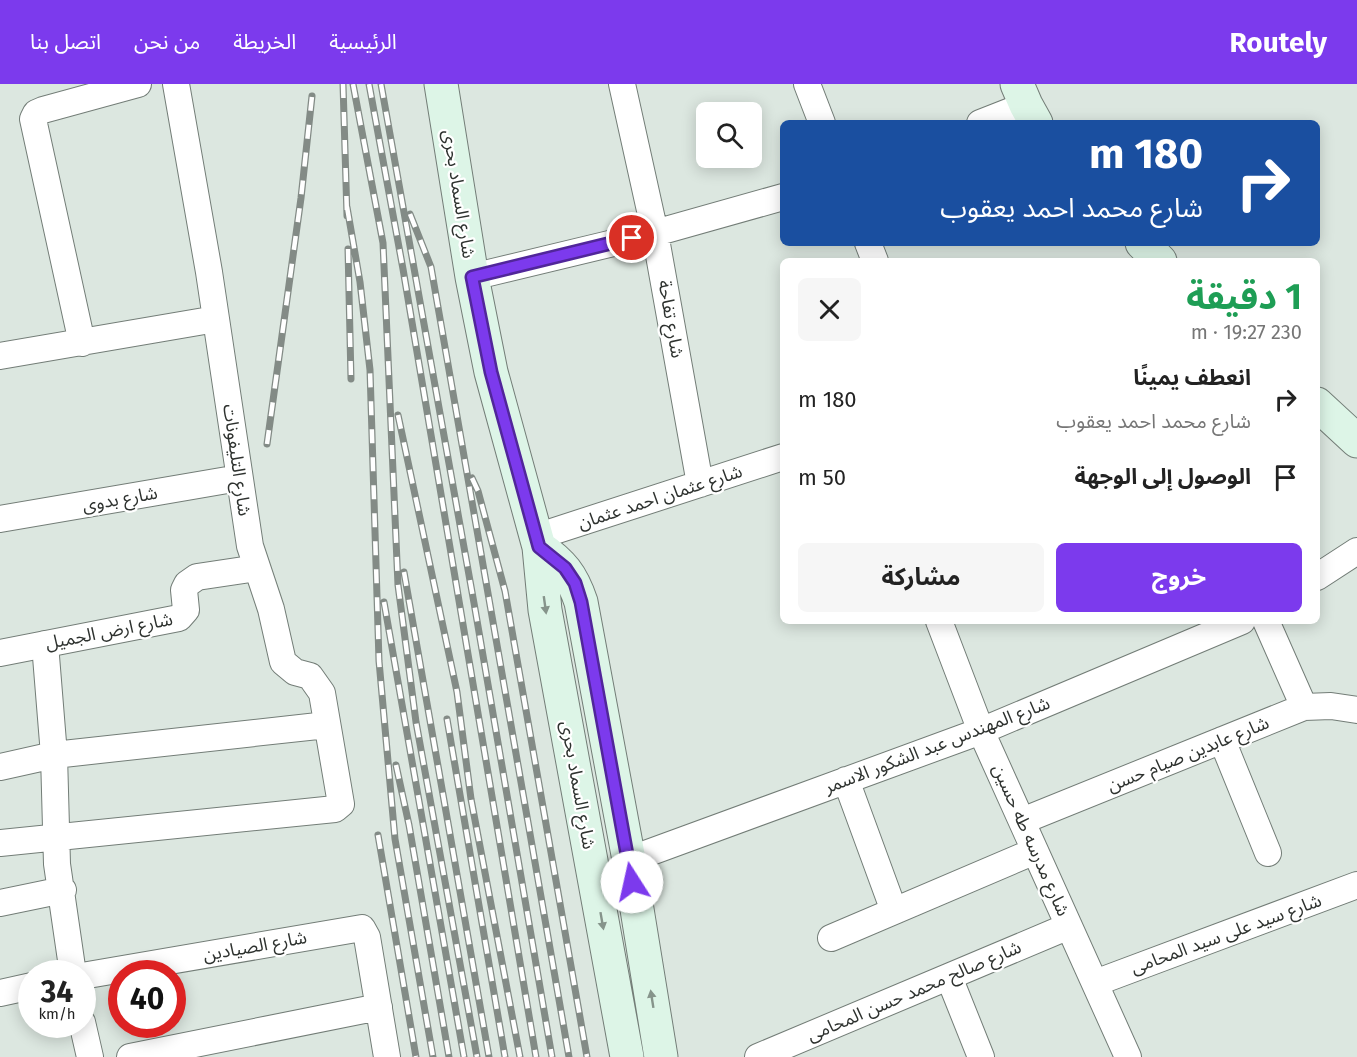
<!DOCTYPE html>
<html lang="ar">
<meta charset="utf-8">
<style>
:root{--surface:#fff;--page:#f6f6f6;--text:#222;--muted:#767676;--accent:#7c3aed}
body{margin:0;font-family:"Fira Sans","Noto Sans Arabic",sans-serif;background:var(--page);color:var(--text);direction:rtl;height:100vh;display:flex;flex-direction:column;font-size:22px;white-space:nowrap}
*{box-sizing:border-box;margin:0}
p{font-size:20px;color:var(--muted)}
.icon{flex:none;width:33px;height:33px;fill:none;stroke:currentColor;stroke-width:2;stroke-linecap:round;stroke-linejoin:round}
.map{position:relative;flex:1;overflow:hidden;direction:ltr}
.details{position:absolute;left:780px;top:174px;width:540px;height:366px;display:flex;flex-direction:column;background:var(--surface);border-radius:9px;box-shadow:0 3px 15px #0003;direction:rtl}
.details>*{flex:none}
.hud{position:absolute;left:780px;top:36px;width:540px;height:126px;border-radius:9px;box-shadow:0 3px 15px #0003;direction:rtl;background:#1a4fa0;color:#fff;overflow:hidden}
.buttons{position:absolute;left:696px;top:18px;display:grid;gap:12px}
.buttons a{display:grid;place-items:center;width:66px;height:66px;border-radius:9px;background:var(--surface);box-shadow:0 3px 15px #0003;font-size:30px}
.speed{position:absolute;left:18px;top:876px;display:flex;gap:12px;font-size:30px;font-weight:700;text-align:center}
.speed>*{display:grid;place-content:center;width:78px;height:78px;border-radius:50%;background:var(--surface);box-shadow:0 3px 15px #0003;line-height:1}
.speed small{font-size:15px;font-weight:400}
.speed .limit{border:9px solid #d22;background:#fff;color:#111}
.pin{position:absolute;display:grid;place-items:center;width:51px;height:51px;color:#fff;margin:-26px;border:3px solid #fff;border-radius:50%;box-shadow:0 2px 6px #0007}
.me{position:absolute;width:66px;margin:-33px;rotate:350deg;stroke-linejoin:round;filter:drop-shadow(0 0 4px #0008)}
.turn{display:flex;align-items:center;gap:21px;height:126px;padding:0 18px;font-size:27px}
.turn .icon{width:78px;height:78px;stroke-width:2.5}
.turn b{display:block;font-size:42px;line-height:51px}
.round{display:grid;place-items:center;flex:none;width:63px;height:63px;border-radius:9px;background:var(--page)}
.summary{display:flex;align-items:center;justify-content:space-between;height:102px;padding:0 18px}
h1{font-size:36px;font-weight:700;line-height:45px;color:#1e9e55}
.cta{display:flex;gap:12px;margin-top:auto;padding:12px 18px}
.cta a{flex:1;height:69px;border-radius:9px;background:var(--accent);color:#fff;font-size:24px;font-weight:700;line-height:69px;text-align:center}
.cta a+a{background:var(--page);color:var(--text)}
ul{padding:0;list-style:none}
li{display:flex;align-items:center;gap:18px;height:78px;padding:0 18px}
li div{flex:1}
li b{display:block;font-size:22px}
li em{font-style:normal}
header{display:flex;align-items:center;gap:36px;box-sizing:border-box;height:84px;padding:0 30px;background:var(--accent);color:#fff}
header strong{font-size:28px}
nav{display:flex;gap:33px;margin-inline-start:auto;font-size:21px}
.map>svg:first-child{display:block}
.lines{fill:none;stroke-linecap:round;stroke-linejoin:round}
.street-casing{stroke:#737d77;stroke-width:28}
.secondary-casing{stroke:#737d77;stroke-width:35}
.street{stroke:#fff;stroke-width:26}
.secondary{stroke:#ddf5e7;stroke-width:33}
.rail-casing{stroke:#838b86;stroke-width:7}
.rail{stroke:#fff;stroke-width:4.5;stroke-dasharray:14;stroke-linecap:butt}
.oneway{fill:#86948b}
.route-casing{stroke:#51269a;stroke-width:15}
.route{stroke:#7c3aed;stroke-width:10}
.labels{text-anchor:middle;stroke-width:4.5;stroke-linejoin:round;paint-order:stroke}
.street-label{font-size:18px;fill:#2e322f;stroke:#fff}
</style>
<header>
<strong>Routely</strong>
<nav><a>الرئيسية</a><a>الخريطة</a><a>من نحن</a><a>اتصل بنا</a></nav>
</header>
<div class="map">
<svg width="1357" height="973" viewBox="0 0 1357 973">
<rect width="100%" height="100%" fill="#dce7e0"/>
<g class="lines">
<g class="street-casing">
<path id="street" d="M622 0 655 149 700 400
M807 0 822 39
M980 39 1026 21
M868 159 875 177
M472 193 655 149 783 113
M82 259 33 35 36 29 43 26 138 0
M0 272 216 235
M0 435 239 394
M536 453 783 373
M1317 493 1357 467
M939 537 981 647 1128 973
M1266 537 1304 623
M45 560 54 671 57 780 73 890
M0 569 179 534 186 526 184 506 187 500 197 493 257 484
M1222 656 1268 769
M0 683 54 671 327 641
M846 696 894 827
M1022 737 1304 623 1331 622 1357 626
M0 759 335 725 341 720 322 609 310 592 295 588 283 578 271 525 250 462 209 188 176 0
M629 776 981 647 1242 537
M0 819 63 806
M831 854 1035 767
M82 892 362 844 367 853 387 973
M949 893 981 973
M1095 899 1357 801
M0 909 32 902
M82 938 90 973
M130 973 379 923
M758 973 1069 842"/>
</g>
<g class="secondary-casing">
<path id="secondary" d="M441 0 472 193 491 288 539 463 545 526 627 973
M1017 0 1026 21 1036 39
M1142 159 1160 177
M1317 320 1357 357
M539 463C562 479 572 491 581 518L629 776 661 973"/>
</g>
<use href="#street" class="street"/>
<use href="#secondary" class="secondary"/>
<g class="rail-casing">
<path id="rail" d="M343 0 347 132
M353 0 383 159 398 501 416 638 477 973
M369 0 403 185 536 973
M381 0 474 519 552 973
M347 123 360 198 370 286 379 577 395 755 433 973
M410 130 431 183 569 973
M348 165 351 295
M398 331 457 608 471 715 520 973
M267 360 301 114 312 12
M472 394 478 407 505 507 587 973
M404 488 489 973
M384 518 464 973
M447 635 505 973
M396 681 409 741 449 973
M378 751 416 973"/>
</g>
<use href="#rail" class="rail"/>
</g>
<defs><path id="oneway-solid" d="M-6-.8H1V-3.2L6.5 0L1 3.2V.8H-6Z" transform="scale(1.5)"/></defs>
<g class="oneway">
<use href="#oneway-solid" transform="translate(545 521) rotate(82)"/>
<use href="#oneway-solid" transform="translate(602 837) rotate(80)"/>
<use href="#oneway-solid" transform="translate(652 915) rotate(-99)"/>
</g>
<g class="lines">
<g class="route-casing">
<path id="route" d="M632 798 581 518 575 499 565 484 539 463 491 288 472 193 632 154"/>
</g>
<use href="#route" class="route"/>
</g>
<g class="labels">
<g class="street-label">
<text transform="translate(459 110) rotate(81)" y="6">شارع السماد بحرى</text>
<text transform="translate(671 235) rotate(80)" y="6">شارع تفاحة</text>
<text transform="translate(237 376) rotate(82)" y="6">شارع التليفونات</text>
<text transform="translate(660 413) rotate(-18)" y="6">شارع عثمان احمد عثمان</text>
<text transform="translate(120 415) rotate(-10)" y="6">شارع بدوى</text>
<text transform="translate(109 547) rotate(-11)" y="6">شارع ارض الجميل</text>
<text transform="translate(937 661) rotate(-21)" y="6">شارع المهندس عبد الشكور الاسمر</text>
<text transform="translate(1188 670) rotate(-22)" y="6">شارع عابدين صيام حسن</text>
<text transform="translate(578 701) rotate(80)" y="6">شارع السماد بحرى</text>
<text transform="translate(1031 756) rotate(66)" y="6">شارع مدرسه طه حسين</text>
<text transform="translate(1226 850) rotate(-20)" y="6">شارع سيد على سيد المحامى</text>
<text transform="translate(255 862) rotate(-10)" y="6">شارع الصيادين</text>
<text transform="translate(914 907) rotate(-23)" y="6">شارع صالح محمد حسن المحامى</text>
</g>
</g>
</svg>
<div class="buttons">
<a><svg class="icon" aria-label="search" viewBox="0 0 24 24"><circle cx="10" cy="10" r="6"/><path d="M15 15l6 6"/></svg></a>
</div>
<div class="speed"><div>34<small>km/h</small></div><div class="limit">40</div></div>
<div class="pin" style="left:632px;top:154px;background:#d93025"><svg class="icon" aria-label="arrive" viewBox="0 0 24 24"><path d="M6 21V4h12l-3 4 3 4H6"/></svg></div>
<svg class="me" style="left:632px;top:798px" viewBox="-20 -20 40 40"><circle r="19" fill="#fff"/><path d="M0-13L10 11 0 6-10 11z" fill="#7c3aed"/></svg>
<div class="hud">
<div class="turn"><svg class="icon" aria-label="right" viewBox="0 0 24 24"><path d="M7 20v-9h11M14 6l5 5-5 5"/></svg><div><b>180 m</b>شارع محمد احمد يعقوب</div></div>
</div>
<section class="details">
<div class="summary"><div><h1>1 دقيقة</h1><p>230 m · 19:27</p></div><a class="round"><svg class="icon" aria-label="close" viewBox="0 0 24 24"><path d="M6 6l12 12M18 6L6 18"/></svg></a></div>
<ul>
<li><svg class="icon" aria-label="right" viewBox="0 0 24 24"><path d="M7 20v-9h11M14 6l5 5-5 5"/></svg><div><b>انعطف يمينًا</b><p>شارع محمد احمد يعقوب</p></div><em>180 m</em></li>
<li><svg class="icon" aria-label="arrive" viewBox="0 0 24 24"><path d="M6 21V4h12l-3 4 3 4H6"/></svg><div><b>الوصول إلى الوجهة</b></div><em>50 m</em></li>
</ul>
<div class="cta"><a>خروج</a><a>مشاركة</a></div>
</section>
</div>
